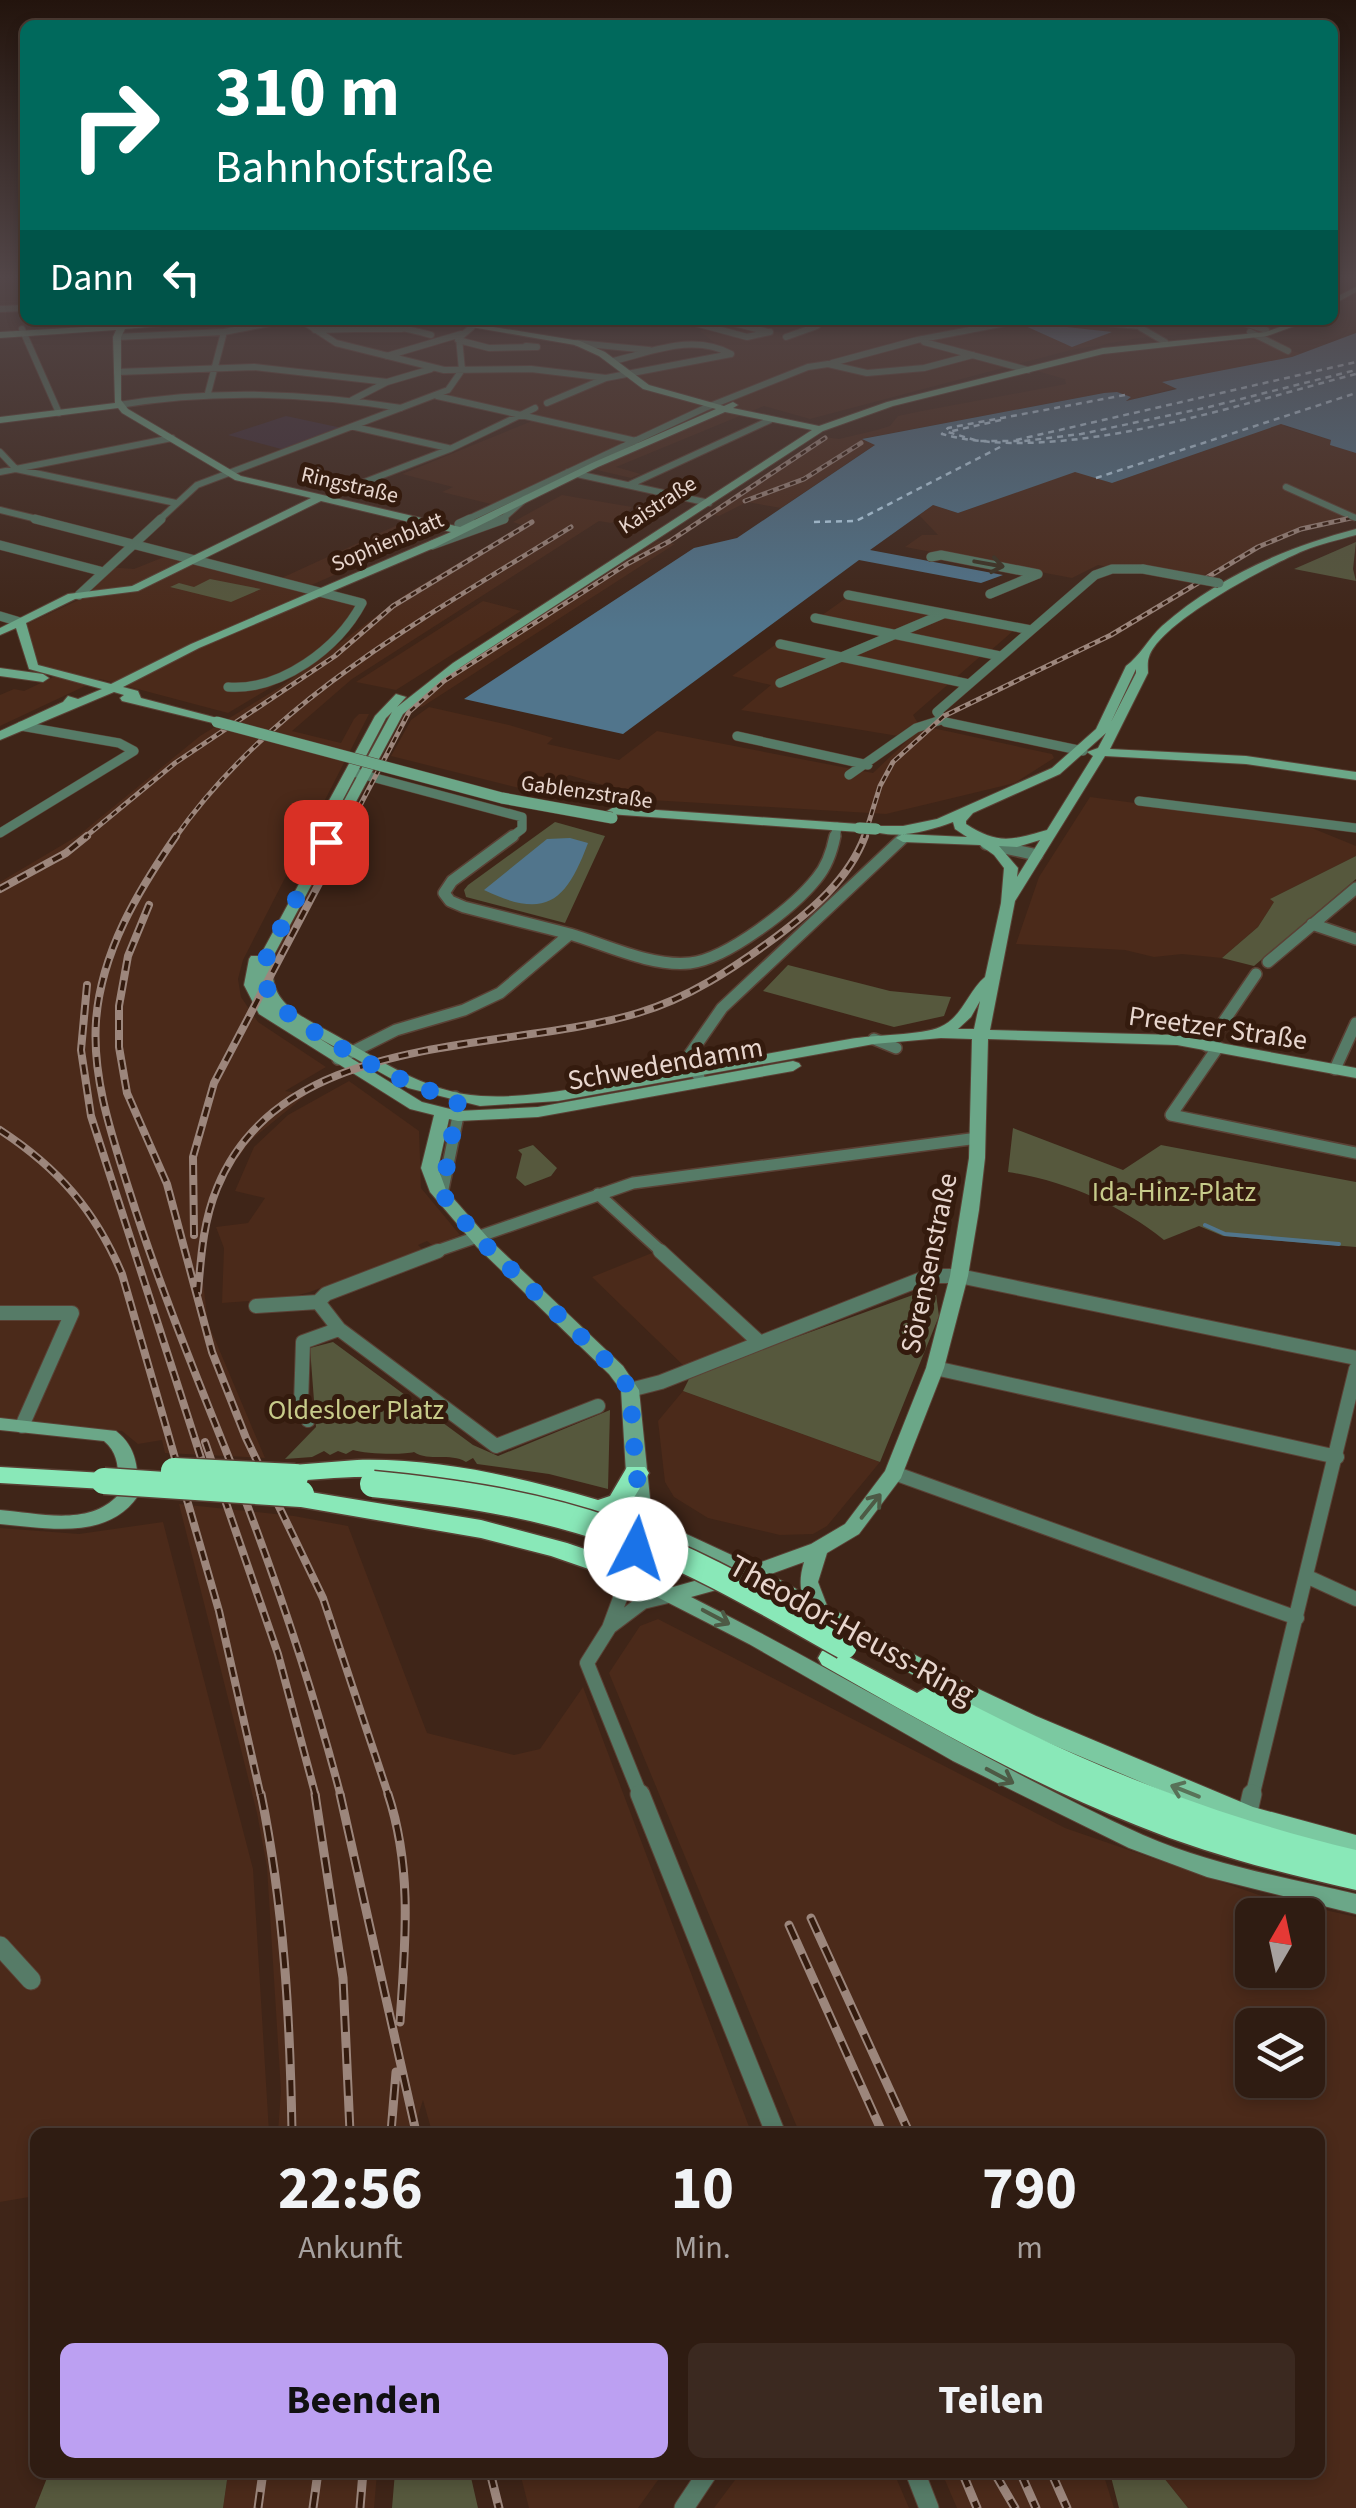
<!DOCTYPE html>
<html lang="de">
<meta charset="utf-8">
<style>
:root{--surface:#2f1c12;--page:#3b2920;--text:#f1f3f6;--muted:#a7a19f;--line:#4a3a32;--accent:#bca0f2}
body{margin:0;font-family:"Source Sans 3",sans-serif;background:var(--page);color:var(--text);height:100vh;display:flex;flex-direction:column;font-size:38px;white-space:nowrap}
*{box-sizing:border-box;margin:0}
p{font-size:32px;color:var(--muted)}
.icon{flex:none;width:55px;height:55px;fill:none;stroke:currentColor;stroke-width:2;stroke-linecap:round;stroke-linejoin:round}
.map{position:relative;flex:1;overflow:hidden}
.details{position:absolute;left:30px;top:2128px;width:1295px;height:350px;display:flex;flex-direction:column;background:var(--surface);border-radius:15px;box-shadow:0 5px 15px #0003,0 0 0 2px var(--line)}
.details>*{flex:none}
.guide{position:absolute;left:20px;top:20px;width:1318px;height:305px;border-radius:15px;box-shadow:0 5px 15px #0003,0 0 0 2px var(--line);background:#00695c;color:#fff;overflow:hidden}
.needle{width:65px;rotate:9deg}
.buttons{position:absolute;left:1235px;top:1898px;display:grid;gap:20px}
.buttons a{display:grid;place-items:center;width:90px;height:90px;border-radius:15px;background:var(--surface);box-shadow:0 5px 15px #0003,0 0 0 2px var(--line);font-size:50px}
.pin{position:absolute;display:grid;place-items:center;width:85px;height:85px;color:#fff;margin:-42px;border-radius:20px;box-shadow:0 5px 15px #0006}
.me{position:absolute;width:110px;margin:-55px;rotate:5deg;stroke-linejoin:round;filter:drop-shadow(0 0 8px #0008)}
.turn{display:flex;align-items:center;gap:35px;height:210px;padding:0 30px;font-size:45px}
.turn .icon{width:130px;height:130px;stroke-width:2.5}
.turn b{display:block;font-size:70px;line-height:85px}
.then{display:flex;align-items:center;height:95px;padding:0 30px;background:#0003;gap:20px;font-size:38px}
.eta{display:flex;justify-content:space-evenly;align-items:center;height:170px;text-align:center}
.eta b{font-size:60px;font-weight:700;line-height:70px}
.cta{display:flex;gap:20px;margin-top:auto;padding:20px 30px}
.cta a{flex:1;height:115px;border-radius:15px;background:var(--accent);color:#111;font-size:40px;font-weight:700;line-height:115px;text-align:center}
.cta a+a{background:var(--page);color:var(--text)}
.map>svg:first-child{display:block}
.built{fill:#4b2a1a;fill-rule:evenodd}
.medical{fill:#3f2d37}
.green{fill:#56583d}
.water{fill:#51758c}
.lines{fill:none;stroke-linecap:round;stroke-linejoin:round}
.stream{stroke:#51758c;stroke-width:4}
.ferry{stroke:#bde2fa;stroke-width:2.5;stroke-dasharray:6 5;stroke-linecap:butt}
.street-far4-casing{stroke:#5a4135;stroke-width:8}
.street-far3-casing{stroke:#5a4135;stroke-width:10}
.street-far2-casing{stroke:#5a4135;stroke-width:14}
.street-far1-casing{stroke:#5a4135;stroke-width:16}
.street-casing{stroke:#5a4135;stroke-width:21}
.secondary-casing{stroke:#5a4135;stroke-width:2}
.primary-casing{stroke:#5a4135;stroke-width:2}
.highway-casing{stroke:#5a4135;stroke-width:3}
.street-far4{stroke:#567b67;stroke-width:6}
.street-far3{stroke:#567b67;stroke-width:9}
.street-far2{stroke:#567b67;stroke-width:11}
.street-far1{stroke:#567b67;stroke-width:14}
.street{stroke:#567b67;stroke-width:19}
.secondary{fill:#6ba788;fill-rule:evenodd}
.primary{fill:#7bc9a1;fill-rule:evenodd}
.highway{fill:#89e8b8;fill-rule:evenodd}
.rail-far2-casing{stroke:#9c867c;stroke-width:5}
.rail-far1-casing{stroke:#9c867c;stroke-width:8}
.rail-casing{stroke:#9c867c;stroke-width:9}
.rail-far2{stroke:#341b0e;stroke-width:2.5;stroke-dasharray:6;stroke-linecap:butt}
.rail-far1{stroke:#341b0e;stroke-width:4;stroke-dasharray:10;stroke-linecap:butt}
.rail{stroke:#341b0e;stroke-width:5;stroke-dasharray:16;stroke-linecap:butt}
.street-bridge-far1-casing{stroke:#5a4135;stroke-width:8;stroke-linecap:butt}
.street-bridge-casing{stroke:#5a4135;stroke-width:10;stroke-linecap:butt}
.secondary-bridge-casing{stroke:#5a4135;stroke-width:12;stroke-linecap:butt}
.highway-bridge-casing{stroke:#5a4135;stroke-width:29;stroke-linecap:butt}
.street-bridge-far1{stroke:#567b67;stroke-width:6}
.street-bridge{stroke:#567b67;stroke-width:9}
.secondary-bridge{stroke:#6ba788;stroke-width:11}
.highway-bridge{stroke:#89e8b8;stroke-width:26}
.oneway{stroke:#3c3324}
.oneway2{stroke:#4d5a45}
.oneway3{stroke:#587258}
.route{stroke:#1a73e8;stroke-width:18;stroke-dasharray:0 32.4}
.labels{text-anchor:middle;stroke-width:10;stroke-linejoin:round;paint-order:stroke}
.far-street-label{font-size:22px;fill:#e8d6ce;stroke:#341b0e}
.street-label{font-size:28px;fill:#e8d6ce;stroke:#341b0e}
.park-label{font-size:28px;fill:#c7cb8a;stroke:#341b0e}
.near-street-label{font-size:32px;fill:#e8d6ce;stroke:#341b0e}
</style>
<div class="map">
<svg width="1356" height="2508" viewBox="0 0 1356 2508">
<rect width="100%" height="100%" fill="#3f2518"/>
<path class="built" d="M720 320H737L783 334 780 336 788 339 822 326 814 323 820 320H1230L1257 327 1139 338 1071 350 810 419 764 406 616 467 641 474 631 478 584 467 503 507 442 492 453 487 402 474 532 421 437 396 448 390 462 370 534 368 607 382 620 380 727 353 700 331Z
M1254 339 1303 354 1126 401 1104 393 865 438 876 444 781 508 747 502 719 516 708 514 824 437 839 439 877 430 890 426 898 416 922 411 1066 384 1065 379 1037 371 1107 354Z
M1292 420 1284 426 1331 440V445L1356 453V515L1287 532 1189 583 1098 565 1072 578 905 547 922 535H938L919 515 933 505 958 513 1076 471 1112 483Z
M562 495 632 507 622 519 611 523 599 521 352 679 292 731 341 743 354 719 359 714H369L243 960 238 979 241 997 258 1022 326 1067 285 1091 306 1095 251 1140 226 1174 212 1207 202 1274 208 1323 265 1458 165 1453 162 1440 138 1444 122 1431 0 1424V882L79 835 200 736 280 687 406 594 522 525 513 522Z
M404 522 436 530 307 587 358 605 315 661 228 713 100 679 0 726V695L14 689 24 691 62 673 33 663 27 624 87 596 91 583 108 567 134 569 169 555 275 581Z
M658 541 675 544 422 707 410 705 438 682Z
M849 596 936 614 887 632 818 618Z
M483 601 521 611 396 690 356 682Z
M946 617 1013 631 989 652 900 634Z
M897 637 983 654 913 715 919 725 1052 754 1054 758 1015 783 886 814 617 798V789L569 775 543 794 391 756 411 720 429 707 509 725 553 738 547 744 619 760 657 731 873 773 910 738 741 710 771 685 732 676 779 642 849 656Z
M1090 797 1307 826 1356 846V856L1272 898 1275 901 1258 927 1222 958 1182 954 1154 957 1125 950 1016 944 1039 877Z
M341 844 271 982 274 958 331 846Z
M349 1081 419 1131 421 1188 460 1235 433 1246 427 1241 418 1245 422 1249 310 1292 287 1298 222 1303 224 1248 216 1227 248 1223 265 1198 235 1191 254 1147 288 1115Z
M657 1251 752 1339 684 1366 592 1277Z
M683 1391 880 1462 827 1526 813 1534 780 1535 708 1518 674 1497 665 1482 658 1421Z
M179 1504 294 1516 348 1526 427 1733 514 1755 540 1749 583 1687 751 2132H432L423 2100 413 2132H278L281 2091 267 1867 257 1813Z
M163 1522 253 1869 269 2132H35V2196L0 2202V1528L79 1534Z
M658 1619 1065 1828 1259 1895 1356 1917V2508H1188L1160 2473 1320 2472V2132H799L609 1673 640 1626ZM1252 1915H1308V1970H1252ZM1252 2025H1308V2080H1252Z
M741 2472 894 2473 909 2508H714Z
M228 2473H377L374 2508H223Z
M520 2473V2472L663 2473 638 2508H529Z
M942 2473H1103L1114 2508H957Z"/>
<path class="medical" d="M286 416 342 428 285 450 228 435Z"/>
<path class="green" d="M1356 542 1353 569 1356 581 1294 569Z
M210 579 261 589 231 602 170 587 179 583 194 587Z
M555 822 605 836 565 923 466 897 464 890 468 885Z
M1356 856V879L1254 966 1222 958 1258 927 1274 902 1270 899Z
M788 965 890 991 951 997 944 1016 894 1027 763 991Z
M1013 1128 1123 1170 1161 1145 1356 1182V1247L1223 1236 1199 1226 1164 1240C1119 1204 1065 1181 1008 1172Z
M533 1145 557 1168 551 1176 525 1186 516 1178 522 1154 518 1150Z
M935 1287 939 1316 880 1462 683 1391 691 1375Z
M333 1342 473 1445 498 1456 610 1410 608 1489 549 1474 477 1464 473 1458 466 1462C450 1452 429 1462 414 1452 404 1455 364 1454 353 1450L346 1454 338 1451 330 1455 324 1451 312 1457 285 1459 316 1427 310 1348Z
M395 2472 470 2473 478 2508H392Z
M49 2473V2472L228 2473 223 2508H35Z
M1110 2473H1160L1188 2508H1119Z"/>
<path class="water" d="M1030 323 1112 332 1072 347 1021 324Z
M1356 333V453L1330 445 1331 440 1281 424 1112 483 1075 472 958 513 933 505 870 550 1003 575 981 583 859 560 623 734 464 699 694 548 737 538 875 445 862 439 1104 393 1117 392 1131 397 1126 401 1177 389 1162 382 1292 357Z
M570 838 588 843C566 902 546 920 484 890L547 839Z"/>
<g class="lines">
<path class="stream" d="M1205 1225 1225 1234 1339 1244"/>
<path class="ferry" d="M1125 395 948 428 942 434C1061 466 1238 404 1356 374
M1001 420 948 432 978 441H1024L1081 434 1209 407 1356 370
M1016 440 1356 362
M1096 478 1356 393
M814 522 856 521 1004 445"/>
<g class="street-far4-casing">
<path id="street-far4" d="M0 309 25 308
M301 320 336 343 444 370 531 369 606 378
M684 320 747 337 770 332
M722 320 768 332
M1073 320 1139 326
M1234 320 1266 330
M1141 328 1165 342
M22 329 59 413
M402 329H357C383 323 406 328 431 335
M315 330 357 329
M1250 332 1288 351
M117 337 224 332 286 320
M786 337 817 326
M458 340 489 348 537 347 526 346
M924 342 1028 370
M577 343 649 350
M387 356 461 334
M613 361C652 352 693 333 731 354
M832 363 917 340 1022 320
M117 372 254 367 387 382
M208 393 224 332
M437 396 636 441
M352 400 387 382 431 369
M547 403 606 378 731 354
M119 405C214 389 306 393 401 408
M355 427 448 448
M0 452 16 469 176 503
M0 472 172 438
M568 472 709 503
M629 485 770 420
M1286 487 1351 516
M331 495 450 449 535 408
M0 510 45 521
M158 521 197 485 448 390 462 370 459 338 472 327
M464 521 705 408 808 367 828 364 867 373 924 368 973 355
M500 521 526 498"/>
</g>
<g class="street-far3-casing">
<path id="street-far3" d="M35 519 362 603C338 648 281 691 228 687
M459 524 470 519
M0 545 100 571
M432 545 504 519
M931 557 941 555 1038 574
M990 594 1038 574
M79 595 161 519
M848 595 1031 630
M0 616 20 622
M815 618 1000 656
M780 644 969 684
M780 683 943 614
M737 736 868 765
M1083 751 945 722 937 712 1095 575 1112 569H1143
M353 772 522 817V829L510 838
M849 775 916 728 941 720
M1139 801 1356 828
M0 833 134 751 119 743 21 726
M835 838 837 827"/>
</g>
<g class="street-far2-casing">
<path id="street-far2" d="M986 844 1037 855
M1312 924 1356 939
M570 934C607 945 651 967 690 963 727 959 794 907 817 878 827 866 832 851 835 836
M1268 962 1356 888
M874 1039 896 1048
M1207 1046 1256 974
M1218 1047 1171 1115 1356 1153
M338 1059 396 1030 464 1010 500 993 570 934 464 907 450 901 444 893 452 881 513 836
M1335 1069 1356 1023
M700 1080 690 1054 722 1008 903 838
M442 1194 458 1116 455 1097
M598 1194 663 1253
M431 1253 633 1183 978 1138"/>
</g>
<g class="street-far1-casing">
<path id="street-far1" d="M660 1251 758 1341
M318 1302 339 1329 496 1446 598 1406
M256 1306 318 1302 326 1294 438 1251
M0 1313H72L22 1426
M935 1368 1337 1457
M630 1390 661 1382 929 1276H959L1356 1358
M308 1420 301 1404 303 1342 339 1329
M894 1473 1297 1618
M629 1574 609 1628 587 1663 641 1797
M1308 1577 1356 1599
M611 1626 643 1602 672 1595
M1252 1797 1356 1369"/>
</g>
<g class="street-casing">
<path id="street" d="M640 1794 775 2132
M1247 1816 1252 1794
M0 1946 31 1980
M915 2472 929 2508
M684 2508 708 2472"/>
</g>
<g class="secondary-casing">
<path id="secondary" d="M1356 287V292L1332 305V299Z
M121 320H129L127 324 236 320 125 329 121 337V400L128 409 241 476 460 527 592 463 716 409 643 389 599 356 575 345 431 320H450L580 341 605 352 649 385 724 406 733 402 738 405 733 408 819 426 887 402 1103 348 1266 332 1299 320H1311L1267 336 1103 354 893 406 823 431 461 667 403 714 275 953C264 999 293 1012 328 1031 376 1057 425 1093 481 1096 531 1099 583 1087 632 1078 705 1065 777 1052 850 1039 872 1035 923 1035 940 1027 962 1018 968 991 985 977L1001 903 1004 868 994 855 980 845 903 842 896 838 903 834 967 837 955 829 953 822C930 831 891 841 869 829L871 826H903L937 819 1052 768 1096 729 1126 666C1140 656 1148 639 1162 626 1216 578 1287 547 1356 529V535C1338 540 1320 544 1303 551 1268 566 1160 622 1149 657 1147 662 1148 669 1148 673L1110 749 1246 756 1356 772V780L1246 764 1105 756 1015 901 990 1030 1177 1035 1356 1068V1078L1177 1045 988 1039 985 1158 979 1210 968 1276 944 1368 901 1478 859 1534 827 1553 818 1582 828 1608 824 1613H810C800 1595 798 1582 804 1562L760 1578 691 1597C843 1673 988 1765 1143 1835 1211 1865 1285 1877 1356 1894V1914L1207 1877 1129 1848 953 1761 749 1644 622 1579 619 1574 633 1513 626 1473 621 1390 609 1374 477 1247 430 1192 421 1168 434 1115 410 1109 259 1014 244 985 249 959 251 956H260L392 712 386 718 338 809 333 810 326 806 375 716 396 694 406 697 397 707 453 663 812 430 725 412 598 467 436 547 199 648 123 687 138 691 141 698 221 719V725L122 701 120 698 124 695 114 692 0 740V731L63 702 68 696 78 699 102 689 29 669 16 628 0 635V628L68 594 132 586 311 498 235 480 122 413 118 408 0 423V417L115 403 113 337 116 330 0 338V332L119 325ZM321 501 451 532 191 644 111 684 38 665 26 623 75 599 138 591ZM1136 669V673L1111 722ZM1106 733 1098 748 1087 752 1093 756 1047 830C1012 840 998 845 966 824V821L973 813 1060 774ZM1040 840 1017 877 1018 868 999 846 1017 847ZM980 1001 974 1029H958L971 1017ZM317 1037 408 1088 480 1106 558 1101 874 1044 941 1038 972 1039 969 1158 950 1276 926 1368 885 1471 845 1524 811 1544 753 1565 652 1518 639 1390 623 1366 489 1239 446 1190 438 1168 449 1119 458 1121 538 1117 793 1071 801 1066 799 1063 793 1061 538 1107 458 1111 422 1102ZM649 1533 730 1571 673 1587 640 1571Z
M0 668 43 674 49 678 43 682 0 676Z
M614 807 859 824 866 828 859 832 609 814 607 811Z
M0 1418 116 1431C138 1448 138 1470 138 1496 107 1541 47 1528 0 1524V1510C38 1513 89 1527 118 1495 118 1474 121 1455 104 1441L0 1430Z"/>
</g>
<g class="primary-casing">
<path id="primary" d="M753 1565 966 1683 1036 1716 1253 1807 1356 1835V1857L1238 1823 1018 1730 948 1695 745 1579 741 1573 745 1567Z"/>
</g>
<g class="highway-casing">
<path id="highway" d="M357 1460C439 1458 519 1477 598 1500L610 1496 627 1467H645L649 1473 627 1509 653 1517 657 1523 653 1529 644 1532C567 1510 490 1483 409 1478 370 1475 332 1478 293 1481L284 1479 280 1473 284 1467 293 1465Z
M0 1467 104 1473 113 1475 117 1481 113 1487 104 1489 0 1483Z
M304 1491 481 1520 567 1543 638 1567 642 1574 638 1581 629 1583 551 1556 481 1538 295 1506 291 1500 295 1494Z
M832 1648 917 1693 930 1685 940 1688C1076 1761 1206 1814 1356 1850V1890C1281 1873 1207 1854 1136 1825 1027 1782 924 1723 822 1665L818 1658 822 1651Z"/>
</g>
<use href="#street-far4" class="street-far4"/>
<use href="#street-far3" class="street-far3"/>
<use href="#street-far2" class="street-far2"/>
<use href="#street-far1" class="street-far1"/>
<use href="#street" class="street"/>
<use href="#secondary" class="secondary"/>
<use href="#primary" class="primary"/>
<use href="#highway" class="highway"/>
<g class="rail-far2-casing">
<path id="rail-far2" d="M745 501 804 479 861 443
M84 838 175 763 335 656 393 606 532 522
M175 838C271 700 431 614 571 527
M343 838 409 712 444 681 627 564 670 541 825 438
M864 838 880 786 893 762 944 716 1111 635 1258 547 1301 529 1356 517"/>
</g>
<g class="rail-far1-casing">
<path id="rail-far1" d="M176 836C138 891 101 952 96 1021 92 1079 112 1136 129 1190 160 1289 200 1385 238 1481 278 1585 313 1689 341 1797
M0 889 66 853 87 836
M149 905 128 956 119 1006V1047L127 1093 167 1184 212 1352 246 1438 323 1598 389 1797
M87 985 81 1050 91 1116 202 1461
M0 1130C58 1168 95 1210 122 1274L219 1611 261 1797
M194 1235 193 1157 214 1083 344 836
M198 1292C201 1257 203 1222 217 1188 282 1028 502 1054 638 1013 689 998 734 968 776 937 812 910 849 879 865 836
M205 1442 278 1654 316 1797"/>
</g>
<g class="rail-casing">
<path id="rail" d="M261 1794C284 1906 290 2019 292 2132
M315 1794 343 1978 350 2132
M340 1794 416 2132
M388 1794C413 1870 405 1945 400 2022
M811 1918 909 2132
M789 1925 882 2132
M391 2132 396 2072
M490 2472 499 2508
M962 2472 977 2508
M994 2472 1015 2508
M1020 2472 1036 2508
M1051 2472 1067 2508
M258 2508 263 2472
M313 2508 318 2472
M360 2508 363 2472"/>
</g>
<use href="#rail-far2" class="rail-far2"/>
<use href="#rail-far1" class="rail-far1"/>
<use href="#rail" class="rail"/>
<g class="street-bridge-far1-casing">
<path id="street-bridge-far1" d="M1351 516 1356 518"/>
</g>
<g class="street-bridge-casing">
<path id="street-bridge" d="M1143 569 1219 583"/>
</g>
<g class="secondary-bridge-casing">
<path id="secondary-bridge" d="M217 722 502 798 612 818
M859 828 876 829"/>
</g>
<g class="highway-bridge-casing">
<path id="highway-bridge" d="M174 1471 295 1477
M104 1481 301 1494
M373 1484C454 1492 535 1504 612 1531 694 1558 769 1604 844 1646"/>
</g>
<use href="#street-bridge-far1" class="street-bridge-far1"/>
<use href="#street-bridge" class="street-bridge"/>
<use href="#secondary-bridge" class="secondary-bridge"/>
<use href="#highway-bridge" class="highway-bridge"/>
</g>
<defs><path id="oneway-shaft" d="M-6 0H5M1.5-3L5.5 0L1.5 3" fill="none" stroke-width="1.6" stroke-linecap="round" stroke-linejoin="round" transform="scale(2.5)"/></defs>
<use class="oneway" href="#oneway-shaft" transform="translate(989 564) rotate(10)"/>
<g class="oneway2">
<use href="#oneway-shaft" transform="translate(871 1506) rotate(-51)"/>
<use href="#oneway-shaft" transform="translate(716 1617) rotate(28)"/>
<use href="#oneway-shaft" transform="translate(1000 1776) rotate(28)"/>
</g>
<use class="oneway3" href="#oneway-shaft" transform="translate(1185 1791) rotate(-158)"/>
<linearGradient id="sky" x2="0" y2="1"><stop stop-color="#23140d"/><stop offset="0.44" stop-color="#524648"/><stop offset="1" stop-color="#524648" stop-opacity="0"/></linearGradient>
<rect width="1356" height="630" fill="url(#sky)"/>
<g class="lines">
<path class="route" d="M326 842 268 953C263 969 262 983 272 997 289 1024 384 1072 416 1086 429 1092 447 1093 458 1101L442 1194 476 1236 616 1370 630 1390 636 1473 644 1512 636 1549"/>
</g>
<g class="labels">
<g class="far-street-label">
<text transform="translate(350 484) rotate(13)" y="8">Ringstraße</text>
<text transform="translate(657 504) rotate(-33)" y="8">Kaistraße</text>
<text transform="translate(387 541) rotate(-23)" y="8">Sophienblatt</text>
<text transform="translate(587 791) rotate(8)" y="8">Gablenzstraße</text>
</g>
<g class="street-label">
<text transform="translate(1218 1027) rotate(8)" y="10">Preetzer Straße</text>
<text transform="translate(665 1063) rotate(-10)" y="10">Schwedendamm</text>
<text transform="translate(928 1263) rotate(-78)" y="10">Sörensenstraße</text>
</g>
<g class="park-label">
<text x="1174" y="1201">Ida-Hinz-Platz</text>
<text x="356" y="1419">Oldesloer Platz</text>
</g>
<g class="near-street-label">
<text transform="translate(852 1629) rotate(29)" y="11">Theodor-Heuss-Ring</text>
</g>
</g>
</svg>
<div class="buttons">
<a><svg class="needle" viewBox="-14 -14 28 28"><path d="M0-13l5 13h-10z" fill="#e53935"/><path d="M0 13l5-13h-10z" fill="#a7a19f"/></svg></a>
<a><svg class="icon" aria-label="layers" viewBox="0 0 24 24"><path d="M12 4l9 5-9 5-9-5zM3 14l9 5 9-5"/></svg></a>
</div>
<div class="pin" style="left:326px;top:842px;background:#d93025"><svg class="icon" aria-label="arrive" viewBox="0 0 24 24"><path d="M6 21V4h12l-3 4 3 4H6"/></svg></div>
<svg class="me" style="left:636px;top:1549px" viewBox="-20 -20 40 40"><circle r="19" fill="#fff"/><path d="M0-13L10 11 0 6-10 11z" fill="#1a73e8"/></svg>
<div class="guide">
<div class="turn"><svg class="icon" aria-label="right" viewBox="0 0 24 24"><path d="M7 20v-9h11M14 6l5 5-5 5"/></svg><div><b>310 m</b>Bahnhofstraße</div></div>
<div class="then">Dann<svg class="icon" aria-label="left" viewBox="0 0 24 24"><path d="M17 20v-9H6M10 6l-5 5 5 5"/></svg></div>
</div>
<section class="details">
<div class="eta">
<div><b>22:56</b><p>Ankunft</p></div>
<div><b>10</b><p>Min.</p></div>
<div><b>790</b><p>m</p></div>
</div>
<div class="cta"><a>Beenden</a><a>Teilen</a></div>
</section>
</div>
